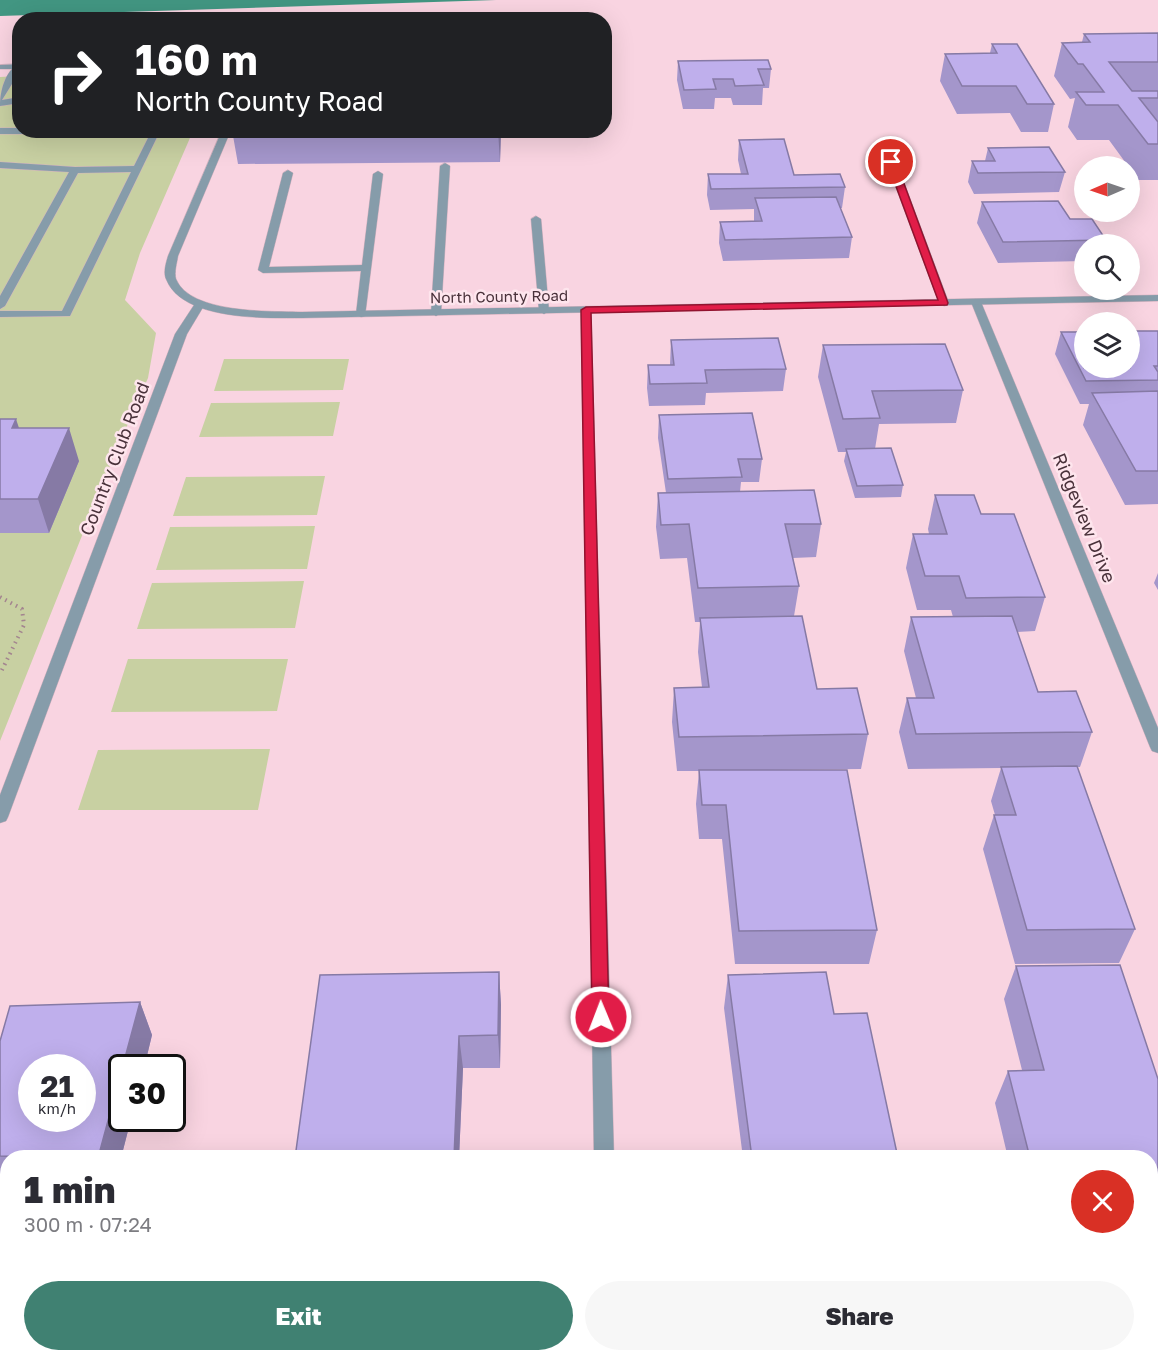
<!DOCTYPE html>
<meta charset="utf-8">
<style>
:root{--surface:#fff;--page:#f7f7f7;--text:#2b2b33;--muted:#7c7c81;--accent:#408172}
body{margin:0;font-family:"Golos Text",sans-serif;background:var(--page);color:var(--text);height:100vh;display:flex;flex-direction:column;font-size:22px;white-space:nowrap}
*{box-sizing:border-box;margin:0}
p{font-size:20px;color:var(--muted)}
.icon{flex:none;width:33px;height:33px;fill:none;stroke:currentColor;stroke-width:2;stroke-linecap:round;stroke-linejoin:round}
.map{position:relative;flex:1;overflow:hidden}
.sheet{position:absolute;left:0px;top:1150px;width:1158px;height:212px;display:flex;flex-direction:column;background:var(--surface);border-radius:24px 24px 0 0;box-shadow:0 6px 24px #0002}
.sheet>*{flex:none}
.top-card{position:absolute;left:12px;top:12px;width:600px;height:126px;border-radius:24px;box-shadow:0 6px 24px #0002;background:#202124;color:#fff;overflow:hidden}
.needle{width:39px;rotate:268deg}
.fabs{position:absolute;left:1074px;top:156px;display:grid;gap:12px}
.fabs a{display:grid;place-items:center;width:66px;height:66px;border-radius:50%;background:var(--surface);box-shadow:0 6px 24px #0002;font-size:30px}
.speed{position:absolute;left:18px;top:1054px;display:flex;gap:12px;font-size:30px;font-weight:700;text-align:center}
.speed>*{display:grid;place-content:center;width:78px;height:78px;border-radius:50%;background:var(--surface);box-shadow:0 6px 24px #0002;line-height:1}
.speed small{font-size:15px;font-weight:400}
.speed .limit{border:3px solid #111;border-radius:9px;background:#fff;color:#111}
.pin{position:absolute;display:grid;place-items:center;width:51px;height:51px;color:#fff;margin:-26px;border:3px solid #fff;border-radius:50%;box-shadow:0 2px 6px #0007}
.me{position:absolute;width:66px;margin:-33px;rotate:359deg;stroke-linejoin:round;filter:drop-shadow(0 0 4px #0008)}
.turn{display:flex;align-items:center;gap:21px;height:126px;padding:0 24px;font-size:27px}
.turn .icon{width:78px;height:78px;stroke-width:2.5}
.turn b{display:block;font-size:42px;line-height:51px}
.round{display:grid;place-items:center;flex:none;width:63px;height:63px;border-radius:32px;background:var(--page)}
.headline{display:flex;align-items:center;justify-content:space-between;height:102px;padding:0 24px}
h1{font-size:36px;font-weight:800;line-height:45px}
.primary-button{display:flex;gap:12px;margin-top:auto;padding:12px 24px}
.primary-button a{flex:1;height:69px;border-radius:36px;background:var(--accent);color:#fff;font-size:24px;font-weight:800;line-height:69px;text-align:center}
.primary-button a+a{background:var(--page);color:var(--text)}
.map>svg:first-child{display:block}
.green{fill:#c8d0a2}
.water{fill:#429682}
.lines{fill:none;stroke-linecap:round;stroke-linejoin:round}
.service-casing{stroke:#d6b3c0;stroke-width:1}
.minor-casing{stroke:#d6b3c0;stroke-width:1}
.tertiary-casing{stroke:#d6b3c0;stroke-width:1}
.path{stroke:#a3848f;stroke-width:4;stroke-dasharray:1.5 4.5;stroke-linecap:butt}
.service{fill:#869caa;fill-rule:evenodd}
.minor{fill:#869caa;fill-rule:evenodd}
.tertiary{fill:#869caa;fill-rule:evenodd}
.wall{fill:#a496cb}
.shaded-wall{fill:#867aa5}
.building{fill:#bfafec;stroke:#867aa5;stroke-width:1.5;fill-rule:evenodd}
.route{fill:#e11d48;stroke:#92132f;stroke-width:1.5}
.labels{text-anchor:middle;stroke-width:5;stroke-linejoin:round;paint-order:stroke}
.far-street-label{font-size:15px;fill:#49313a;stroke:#fee5ed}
.street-label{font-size:18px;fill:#49313a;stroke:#fee5ed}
</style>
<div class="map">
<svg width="1158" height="1361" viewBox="0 0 1158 1361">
<rect width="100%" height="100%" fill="#f9d4e1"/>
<path class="green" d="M19 76 20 130 193 131 140 253 125 300 156 333 148 378 113 458 0 741V77Z
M224 359H349L343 390 214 391Z
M340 402 333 436 199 437 211 403Z
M325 476 317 515 173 516 186 477Z
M315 526 307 569 156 570 170 527Z
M304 581 295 628 137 629 152 583Z
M128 659H288L277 711 111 712Z
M270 749 258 810H78L98 750Z"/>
<path class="water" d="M0 0H496L0 16Z"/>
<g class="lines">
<g class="service-casing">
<path id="service" d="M18 64 20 71 2 100 20 97V103L0 106C0 91 5 72 18 64Z
M0 128H20V130L160 131 70 316 0 317V311H62L131 172 78 173 5 306 0 309V296L69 172 0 168V162L75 167 134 166 150 134H0Z
M445 163 450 166 441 313 436 316 431 313 440 166Z
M288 170 293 173 269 267 362 265 373 174 378 171 383 174 365 316 361 317 356 314 361 271 263 273 258 270 283 173Z
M536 216 541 219 549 311 544 314 539 311 531 219Z"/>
</g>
<g class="minor-casing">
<path id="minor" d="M881 140 889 142 949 303 948 305 944 306 939 303 879 142Z
M976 299 981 302 1158 728V753L1152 751 1150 747 971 302Z
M200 301 205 304 187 334 8 817 6 821 0 823V795L175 334 196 302Z
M586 307 591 310 614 1158H594L581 310Z
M597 1354H619V1361H597Z"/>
</g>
<g class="tertiary-casing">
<path id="tertiary" d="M20 64V69H0V65Z
M222 130H231L178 256C177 263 174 272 176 279 190 314 271 311 302 312L1158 295V301L302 318C266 318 182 321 166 279 163 272 166 263 168 256Z"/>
</g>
<path class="path" d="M0 597 22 609 24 625 0 674"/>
<use href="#service" class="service"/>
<use href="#minor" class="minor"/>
<use href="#tertiary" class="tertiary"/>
</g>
<path class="wall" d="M1158 33V180H1138L1130 168V166H1128L1109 140H1077L1068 127 1075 98 1070 99 1054 76 1062 43 1082 42 1084 34Z
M992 44 1054 104 1048 132H1021L1010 113 957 114 940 81 945 54 990 53Z
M678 61 771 69 769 88H763L762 105H733L731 98H715L714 109H683L677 80Z
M232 130H501L500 162 238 164Z
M739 140 794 175 845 187 842 208H840L852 237 849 258 723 261 719 243 720 222 754 221V209L710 210 707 195 708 174H741L738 160Z
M988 148 1065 172 1059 192 974 194 968 182 972 161H985Z
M982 202 1070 219 1106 240 1104 244H1084V261L998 263 977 223Z
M1158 331V504L1125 505 1083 425 1089 404H1080L1055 354 1061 332Z
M671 340 786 369 783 391 706 393 705 405 649 406 647 388 648 365H670Z
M823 345 963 390 956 423 879 424 875 449 903 485 901 497 855 498 844 461 846 452H838L818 377Z
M659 415 762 459 759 482H741L740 492 821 524 816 557 793 558 799 586 794 616 817 689 868 734 861 769 766 770 877 930 869 964H735L722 839H699L696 804 699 771H677L672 722 674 688 702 687 698 652 700 622H695L687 558 660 559 656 527 658 493H666L658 438Z
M0 419 19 428 79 461 49 533H0Z
M935 495 981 514 1045 597 1035 631 1017 632 1038 692 1092 732 1080 767H1077L1135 929 1119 963 1015 964 983 849 994 815H995L991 801 1001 768 908 769 899 732 907 698H916L904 651 911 617H953L951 610H917L906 568 913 534H929L928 529Z
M1158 573V590L1154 583Z
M1016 966 1158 1079V1201H1150V1158H1008L995 1103 1008 1071 1022 1070 1004 999Z
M499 972 501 1005 500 1068H463L459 1158H295Z
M728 975 834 1014 898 1158H743L724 1008Z
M140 1002 152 1035 144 1068H122L131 1119 121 1158H8V1187H0V1041Z
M766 1354H935L937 1361H767Z
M1073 1354H1150L1158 1361H1074Z"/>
<path class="shaded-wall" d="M498 130H501L500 162Z
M16 419 27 452 12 428Z
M69 428 79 461 49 533 38 499Z
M499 972 501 1005 500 1068 498 1035Z
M140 1002 152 1035 144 1068H122Z
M459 1036 463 1068 459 1158H454Z
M122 1071V1119H131L121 1158H98Z
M71 1354H93L92 1361H69Z
M486 1354H489V1361H486Z"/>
<path class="building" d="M416 14 415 20H274L276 15Z
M1158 33V62H1109L1132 91H1158V98H1139L1158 122V144H1148L1118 105H1086L1076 92H1104L1083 64H1078L1062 43 1090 42 1084 34Z
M992 44H1017L1054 104H1027L1016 86H962L945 54 997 53Z
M768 60 771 69H758L764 85 735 86 733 79H713L716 89 684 90 678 61Z
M784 139 794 175 840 174 845 187 711 189 708 174H748L739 140Z
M1049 147 1065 172 978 173 972 161H995L988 148Z
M836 197 852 237 725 240 720 222 762 221 755 198Z
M1058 201 1070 219H1092L1106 240 1003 242 982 202Z
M1130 331H1158V366H1154L1158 372V380L1086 381 1061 332H1084V368H1130Z
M778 338 786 369 705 370 707 383 650 384 648 365H674L671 340Z
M945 344 963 390 872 391 880 418 843 419 823 345Z
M1158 391V471H1136L1092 393Z
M752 413 762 459H738L742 477 668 479 659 415Z
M0 419H16L12 428H69L38 499H0Z
M891 448 903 485 857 486 846 449Z
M814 490 821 524H785L799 586 698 588 689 524 661 525 658 493Z
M935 495H974L981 514H1014L1045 597 966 598 959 576H925L913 534H947Z
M802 616 817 689 857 688 868 734 679 737 674 688 709 687 700 618Z
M1012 616 1038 692 1076 691 1092 732 916 734 907 698H934L911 617Z
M1077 766 1135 929 1027 930 994 815H1016L1001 767Z
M699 770H847L877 930 739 931 726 805H702Z
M1120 965 1158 1079V1171H1150V1158H1030L1008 1071 1044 1070 1016 966Z
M499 972 498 1035 459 1036 454 1158H295L320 975Z
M826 972 834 1014 867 1013 898 1158H752L728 975Z
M140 1002 98 1158 0 1156V1041L10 1006ZM32 1068H82V1119H32Z
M1150 1218H1158V1361H1100L1098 1354H1150Z
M0 1241H8V1354H71L69 1361H0Z
M297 1354H486V1361H296Z
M776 1354H935L937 1361H777Z"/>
<path class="route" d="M891 159 896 162 948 303 947 305 591 313 609 1017 607 1022 601 1024 595 1022 592 1017 581 310 586 307 938 300 887 162Z"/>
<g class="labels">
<g class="far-street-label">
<text transform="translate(499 297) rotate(-1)" y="5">North County Road</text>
</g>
<g class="street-label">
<text transform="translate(115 459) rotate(-69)" y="6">Country Club Road</text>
<text transform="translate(1084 518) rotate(68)" y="6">Ridgeview Drive</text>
</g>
</g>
</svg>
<div class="fabs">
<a><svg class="needle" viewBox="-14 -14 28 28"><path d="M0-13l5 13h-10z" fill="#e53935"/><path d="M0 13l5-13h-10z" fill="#7c7c81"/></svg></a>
<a><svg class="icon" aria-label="search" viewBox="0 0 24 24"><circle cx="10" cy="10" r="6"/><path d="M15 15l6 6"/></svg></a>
<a><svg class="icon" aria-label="layers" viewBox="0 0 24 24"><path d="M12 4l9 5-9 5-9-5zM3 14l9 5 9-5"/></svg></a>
</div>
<div class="speed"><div>21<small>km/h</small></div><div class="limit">30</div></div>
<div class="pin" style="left:891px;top:162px;background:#d93025"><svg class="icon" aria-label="arrive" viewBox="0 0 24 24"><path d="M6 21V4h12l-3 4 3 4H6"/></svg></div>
<svg class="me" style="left:601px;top:1017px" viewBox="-20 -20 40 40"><circle r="17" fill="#e11d48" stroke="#fff" stroke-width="3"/><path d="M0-11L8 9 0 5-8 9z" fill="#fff"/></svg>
<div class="top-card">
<div class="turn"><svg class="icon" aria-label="right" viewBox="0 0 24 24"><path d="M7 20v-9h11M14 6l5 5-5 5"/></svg><div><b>160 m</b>North County Road</div></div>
</div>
<section class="sheet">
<div class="headline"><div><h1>1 min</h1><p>300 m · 07:24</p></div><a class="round" style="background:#d93025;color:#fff"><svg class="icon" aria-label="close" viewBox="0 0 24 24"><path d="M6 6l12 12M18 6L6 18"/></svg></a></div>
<div class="primary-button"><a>Exit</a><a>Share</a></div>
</section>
</div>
